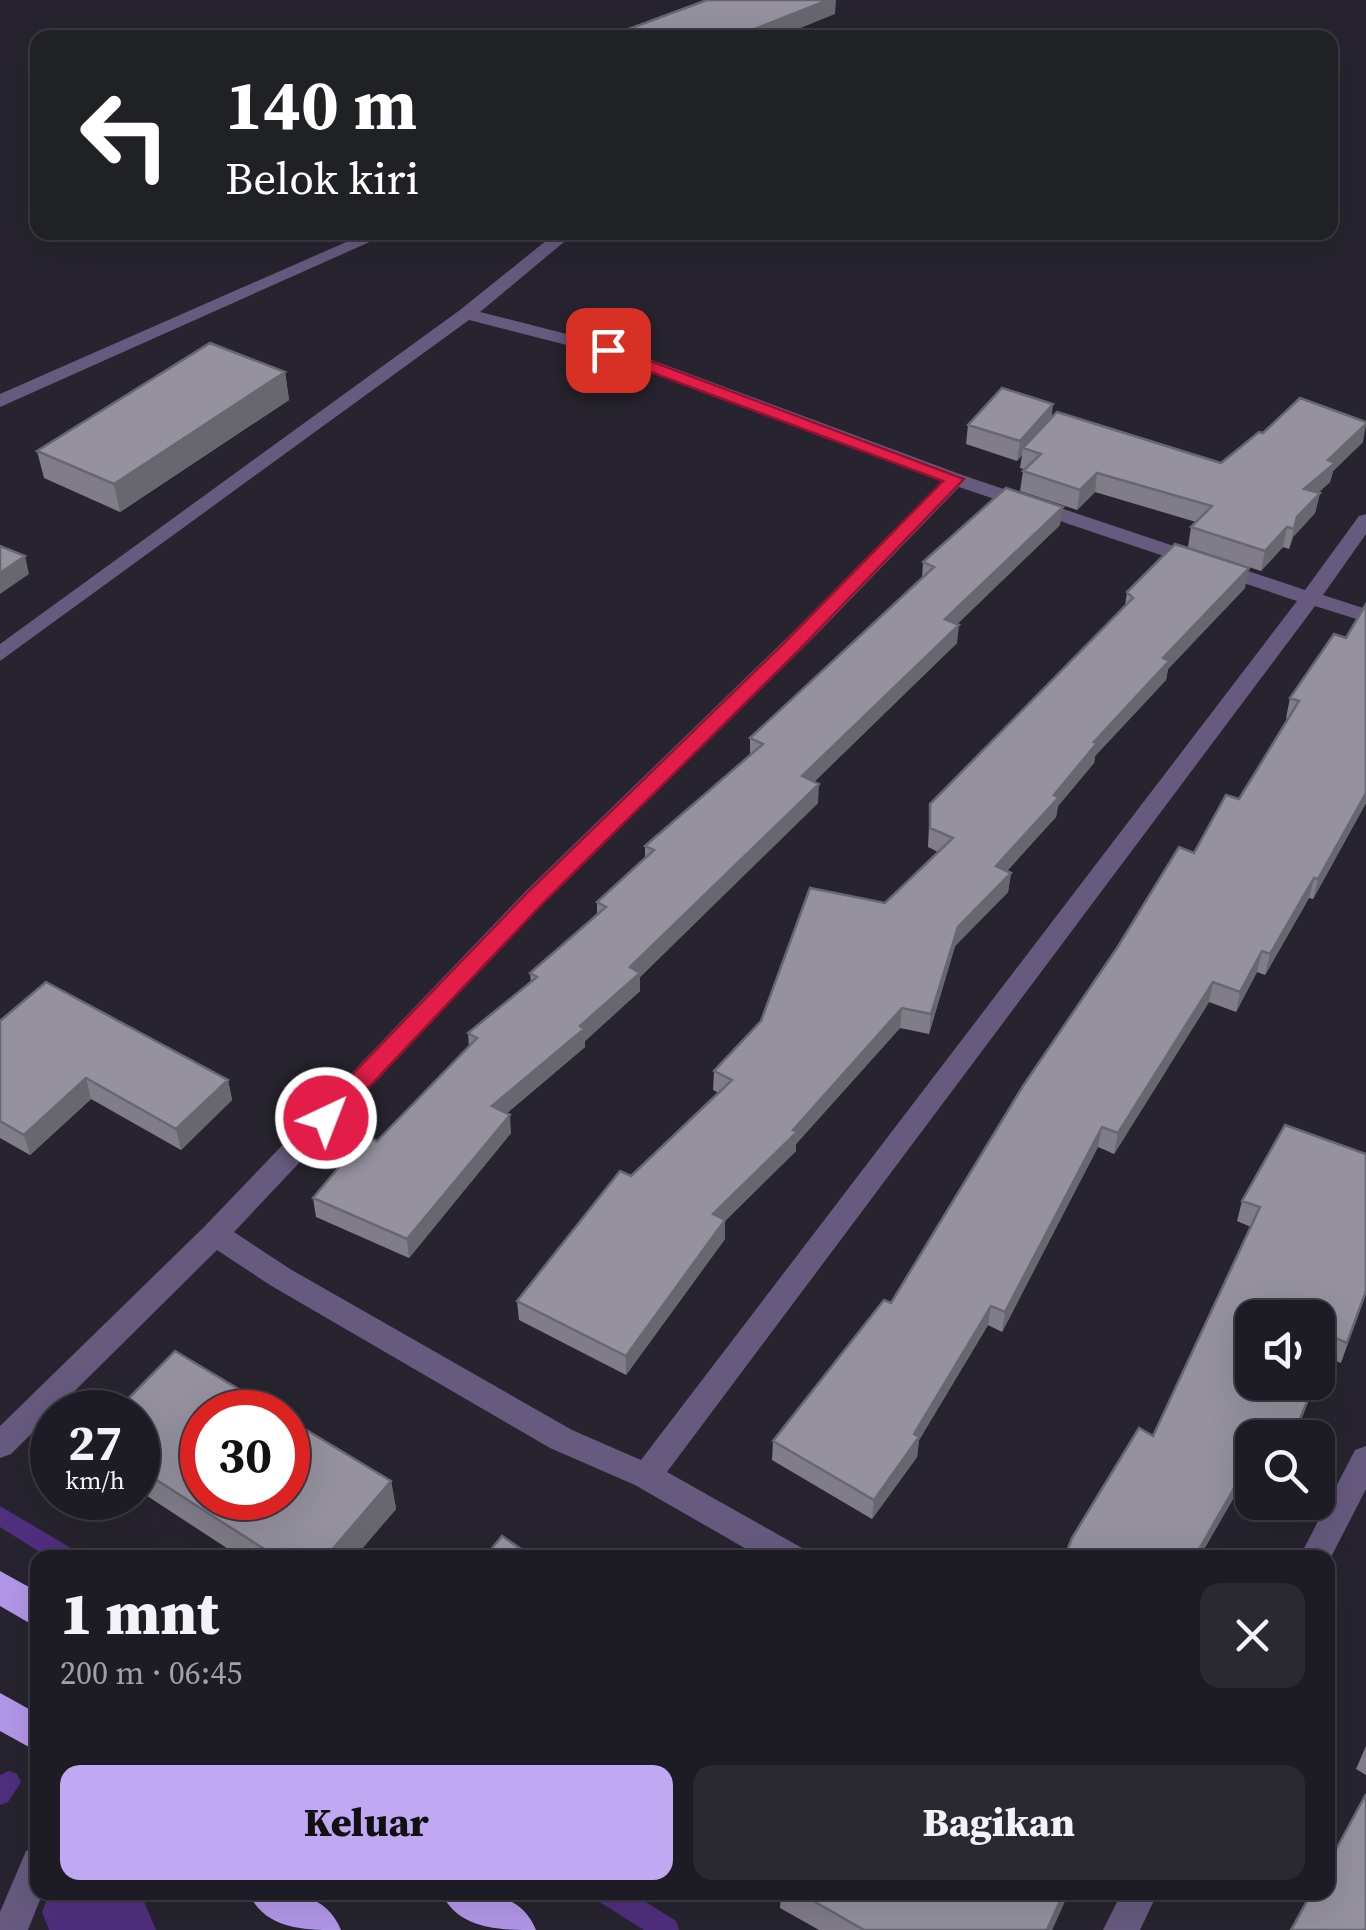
<!DOCTYPE html>
<html lang="id">
<meta charset="utf-8">
<style>
:root{--surface:#1d1b23;--page:#2a2830;--text:#f1f3f6;--muted:#a0a1a6;--line:#3b3941;--accent:#c0a8f3}
body{margin:0;font-family:"Source Serif 4",serif;background:var(--page);color:var(--text);height:100vh;display:flex;flex-direction:column;font-size:38px;white-space:nowrap}
*{box-sizing:border-box;margin:0}
p{font-size:32px;color:var(--muted)}
.icon{flex:none;width:55px;height:55px;fill:none;stroke:currentColor;stroke-width:2;stroke-linecap:round;stroke-linejoin:round}
.map{position:relative;flex:1;overflow:hidden}
.drawer{position:absolute;left:30px;top:1550px;width:1305px;height:350px;display:flex;flex-direction:column;background:var(--surface);border-radius:20px;box-shadow:0 10px 40px #0002,0 0 0 2px var(--line)}
.drawer>*{flex:none}
.banner{position:absolute;left:30px;top:30px;width:1308px;height:210px;border-radius:20px;box-shadow:0 10px 40px #0002,0 0 0 2px var(--line);background:#202124;color:#fff;overflow:hidden}
.fabs{position:absolute;left:1235px;top:1300px;display:grid;gap:20px}
.fabs a{display:grid;place-items:center;width:100px;height:100px;border-radius:20px;background:var(--surface);box-shadow:0 10px 40px #0002,0 0 0 2px var(--line);font-size:50px}
.speed{position:absolute;left:30px;top:1390px;display:flex;gap:20px;font-size:50px;font-weight:700;text-align:center}
.speed>*{display:grid;place-content:center;width:130px;height:130px;border-radius:50%;background:var(--surface);box-shadow:0 10px 40px #0002,0 0 0 2px var(--line);line-height:1}
.speed small{font-size:25px;font-weight:400}
.speed .limit{border:15px solid #d22;background:#fff;color:#111}
.pin{position:absolute;display:grid;place-items:center;width:85px;height:85px;color:#fff;margin:-42px;border-radius:20px;box-shadow:0 5px 15px #0006}
.me{position:absolute;width:110px;margin:-55px;rotate:43deg;stroke-linejoin:round;filter:drop-shadow(0 0 8px #0008)}
.turn{display:flex;align-items:center;gap:35px;height:210px;padding:0 30px;font-size:45px}
.turn .icon{width:130px;height:130px;stroke-width:2.5}
.turn b{display:block;font-size:70px;line-height:85px}
.round{display:grid;place-items:center;flex:none;width:105px;height:105px;border-radius:20px;background:var(--page)}
.summary{display:flex;align-items:center;justify-content:space-between;height:170px;padding:0 30px}
h1{font-size:60px;font-weight:800;line-height:75px}
.action{display:flex;gap:20px;margin-top:auto;padding:20px 30px}
.action a{flex:1;height:115px;border-radius:20px;background:var(--accent);color:#111;font-size:40px;font-weight:800;line-height:115px;text-align:center}
.action a+a{background:var(--page);color:var(--text)}
.map>svg:first-child{display:block}
.lines{fill:none;stroke-linecap:round;stroke-linejoin:round}
.stream{fill:#502f7f;fill-rule:evenodd}
.canal{fill:#502f7f;fill-rule:evenodd}
.service{fill:#665b7f;fill-rule:evenodd}
.minor{fill:#665b7f;fill-rule:evenodd}
.trunk{fill:#b398ea;fill-rule:evenodd}
.wall{fill:#807d89}
.shaded-wall{fill:#68666f}
.building{fill:#95919f;stroke:#68666f;stroke-width:2.5}
.route{fill:#e11d48;stroke:#92132f;stroke-width:2.5}
</style>
<div class="map">
<svg width="1366" height="1930" viewBox="0 0 1366 1930">
<rect width="100%" height="100%" fill="#27242f"/>
<g class="lines">
<path class="stream" d="M0 1506 76 1551 79 1558H49L0 1527Z
M9 1771 17 1774 21 1782 8 1802 0 1805V1775Z
M595 1892H630L676 1921 679 1930H644L598 1901Z
M99 1909 108 1912 111 1921 108 1930H83L90 1912Z"/>
<path class="canal" d="M50 1892H134L143 1899 156 1930H49L42 1912Z"/>
<path class="service" d="M369 232H392L0 407V394Z"/>
<path class="minor" d="M557 232H576L480 312 614 346 962 475 1305 590 1359 516 1366 514V534L1323 595 1366 609V622L1315 606 667 1472 802 1548 806 1558H762L635 1485 550 1448 270 1285 217 1250 11 1454 0 1458V1426L205 1226 527 890 799 626 942 481 602 354 469 320 0 661V644L460 310ZM959 487 1297 601 641 1460 572 1430 290 1269 234 1232 545 902 815 636Z
M1366 1446V1489L1328 1563V1558H1299L1355 1450Z
M38 1846V1892H43L28 1930H0V1912L26 1851Z
M1122 1892H1158L1140 1930H1103Z"/>
<path class="trunk" d="M0 1571 38 1592V1628L0 1606Z
M0 1693 38 1714V1752L0 1731Z
M248 1892C285 1892 325 1890 341 1930 305 1930 265 1930 248 1892Z
M441 1892C478 1892 520 1890 536 1930 500 1930 458 1930 441 1892Z"/>
</g>
<path class="wall" d="M285 372 289 400 120 512 44 478 37 451Z
M1051 418 1221 463 1263 433 1363 442 1333 471 1330 482 1318 493H1320L1315 513 1293 537 1289 549 1283 547 1261 571 1188 547 1191 527 1196 522 1095 492 1077 510 1020 491 1023 471 1024 469 1020 468 1022 455 1017 461 966 444 968 425Z
M1060 525 957 624V643L814 782 818 803 640 977V991L585 1041V1047L507 1113 511 1133 409 1258 316 1217 313 1198 377 1141 469 1046 468 1033 531 983 530 973 597 915V902L645 858V846L750 756V738L922 578 923 562Z
M1245 588 1168 669 1166 680 1095 756 1094 763 1058 806 1056 817 1007 871 1011 873 1008 892 955 946 929 1034 900 1028 796 1144V1151L725 1221V1239L626 1375 519 1320 517 1301 631 1176 719 1093 713 1090 714 1071 938 852 928 847 930 804 1125 606 1127 592Z
M1334 634 1366 803 1313 899 1309 898 1265 975 1257 972 1236 1012 1209 1002 1114 1154 1098 1147 1002 1332 988 1325 919 1440 917 1457 872 1519 772 1460 773 1441 891 1303 1194 853 1239 799 1288 719 1286 718 1290 698Z
M0 1021 228 1080 232 1100 181 1150 91 1099 30 1155 0 1138Z
M1285 1125 1366 1292 1341 1363 1326 1357 1318 1379V1318L1316 1382 1294 1438H1252V1466L1199 1558H1064L1153 1436 1251 1227 1237 1221 1242 1201Z
M138 1412 391 1481 396 1509 354 1558H242L138 1490Z
M1366 1746V1775L1356 1769Z
M781 1892H1069L1052 1930H819L780 1908Z"/>
<path class="shaded-wall" d="M828 0H836L835 14 776 38H732Z
M285 372 289 400 120 512 114 484Z
M1053 404 1051 424 1023 448 1022 455 1017 461 1020 441Z
M1366 424 1363 442 1333 471 1330 482 1300 509 1304 489 1328 460Z
M1097 473 1095 492 1077 510 1080 490Z
M1320 493 1315 513 1293 537 1289 549 1297 517Z
M1063 507 1060 525 943 638 945 619Z
M1287 527 1283 547 1261 571 1265 551Z
M25 556 29 574 0 594V573Z
M1249 568 1245 588 1168 669 1166 680 1095 756 1094 763 1058 806 1056 817 993 885 996 866 1054 795 1094 742 1163 658Z
M959 625 957 643 801 794 802 776Z
M819 784 818 803 640 977V991L585 1041V1047L494 1124 492 1106 580 1026 630 967Z
M1366 793V803L1313 899 1318 879Z
M1011 873 1008 892 955 946 929 1034 931 1014 958 927Z
M1314 878 1309 898 1265 975 1270 954Z
M1262 951 1257 972 1236 1012 1240 992Z
M1213 982 1209 1002 1114 1154 1118 1133Z
M902 1008 900 1028 796 1144V1151L725 1221V1239L626 1375V1356L713 1214Z
M86 1078 91 1099 30 1155 24 1135Z
M228 1080 232 1100 181 1150 176 1129Z
M510 1115 511 1133 409 1258 407 1239Z
M1102 1127 1098 1147 1002 1332 1005 1312Z
M991 1306 988 1325 919 1440 917 1457 872 1519 874 1500Z
M1252 1457V1466L1199 1558H1194Z
M391 1481 396 1509 354 1558H325Z
M1064 1892H1069L1052 1930H1047Z"/>
<path class="building" d="M707 0H828L732 38H616L620 36 615 34Z
M210 343 285 372 114 484 37 451Z
M1002 388 1053 404 1020 441 968 425Z
M1300 398 1366 422V424L1328 460 1335 463 1304 489 1320 493 1297 517 1294 529 1287 527 1265 551 1191 527 1212 506 1097 473 1080 490 1023 471 1041 454 1023 448 1057 412 1221 463 1259 432 1263 433Z
M1006 488 1063 507 945 619 959 625 802 776 819 784 630 967 640 973 580 1026 584 1029 492 1106 510 1115 407 1239 313 1198 365 1136 377 1141 477 1038 468 1033 537 977 530 973 606 907 597 902 654 850 645 846 763 744 750 738 934 567 923 562Z
M1175 544 1249 568 1163 658 1169 661 1094 742 1097 743 1054 795 1059 797 996 866 1011 873 958 927 931 1014 902 1008 793 1130 797 1132 713 1214 725 1220 626 1356 517 1301 620 1171 631 1176 732 1080 714 1071 761 1021 810 888 885 903 953 838 930 828V804L1133 598 1127 592Z
M0 546 25 556 0 573Z
M1366 604V793L1318 879 1314 878 1270 954 1262 951 1240 992 1213 982 1118 1133 1102 1127 1005 1312 991 1306 914 1434 919 1437 874 1500 773 1441 884 1300 891 1303 1023 1086 1117 948 1179 847 1194 853 1226 795 1239 799 1299 701 1290 698 1334 634 1346 638Z
M46 982 228 1080 176 1129 86 1078 24 1135 0 1121V1021Z
M1285 1125 1366 1154V1291L1347 1343 1333 1337 1318 1376V1318H1252V1382H1315L1294 1434 1271 1425 1264 1438H1252V1457L1194 1558H1064L1072 1538 1139 1428 1153 1436 1260 1207 1242 1201Z
M175 1351 277 1412H202V1498H288V1419L391 1481 325 1558H278L138 1468V1412H115Z
M502 1536 534 1558H484Z
M1366 1794V1930H1291L1312 1892H1328V1864Z
M798 1892H1064L1047 1930H864Z"/>
<path class="route" d="M602 347H613L964 479 796 653 544 902 334 1124H317L313 1118 317 1111 529 891 782 645 943 481 602 354Z"/>
</svg>
<div class="fabs">
<a><svg class="icon" aria-label="sound" viewBox="0 0 24 24"><path d="M4 9h4l5-4v14l-5-4H4zM17 9q2 3 0 6"/></svg></a>
<a><svg class="icon" aria-label="search" viewBox="0 0 24 24"><circle cx="10" cy="10" r="6"/><path d="M15 15l6 6"/></svg></a>
</div>
<div class="speed"><div>27<small>km/h</small></div><div class="limit">30</div></div>
<div class="pin" style="left:608px;top:350px;background:#d93025"><svg class="icon" aria-label="arrive" viewBox="0 0 24 24"><path d="M6 21V4h12l-3 4 3 4H6"/></svg></div>
<svg class="me" style="left:326px;top:1118px" viewBox="-20 -20 40 40"><circle r="17" fill="#e11d48" stroke="#fff" stroke-width="3"/><path d="M0-11L8 9 0 5-8 9z" fill="#fff"/></svg>
<div class="banner">
<div class="turn"><svg class="icon" aria-label="left" viewBox="0 0 24 24"><path d="M17 20v-9H6M10 6l-5 5 5 5"/></svg><div><b>140 m</b>Belok kiri</div></div>
</div>
<section class="drawer">
<div class="summary"><div><h1>1 mnt</h1><p>200 m · 06:45</p></div><a class="round"><svg class="icon" aria-label="close" viewBox="0 0 24 24"><path d="M6 6l12 12M18 6L6 18"/></svg></a></div>
<div class="action"><a>Keluar</a><a>Bagikan</a></div>
</section>
</div>
